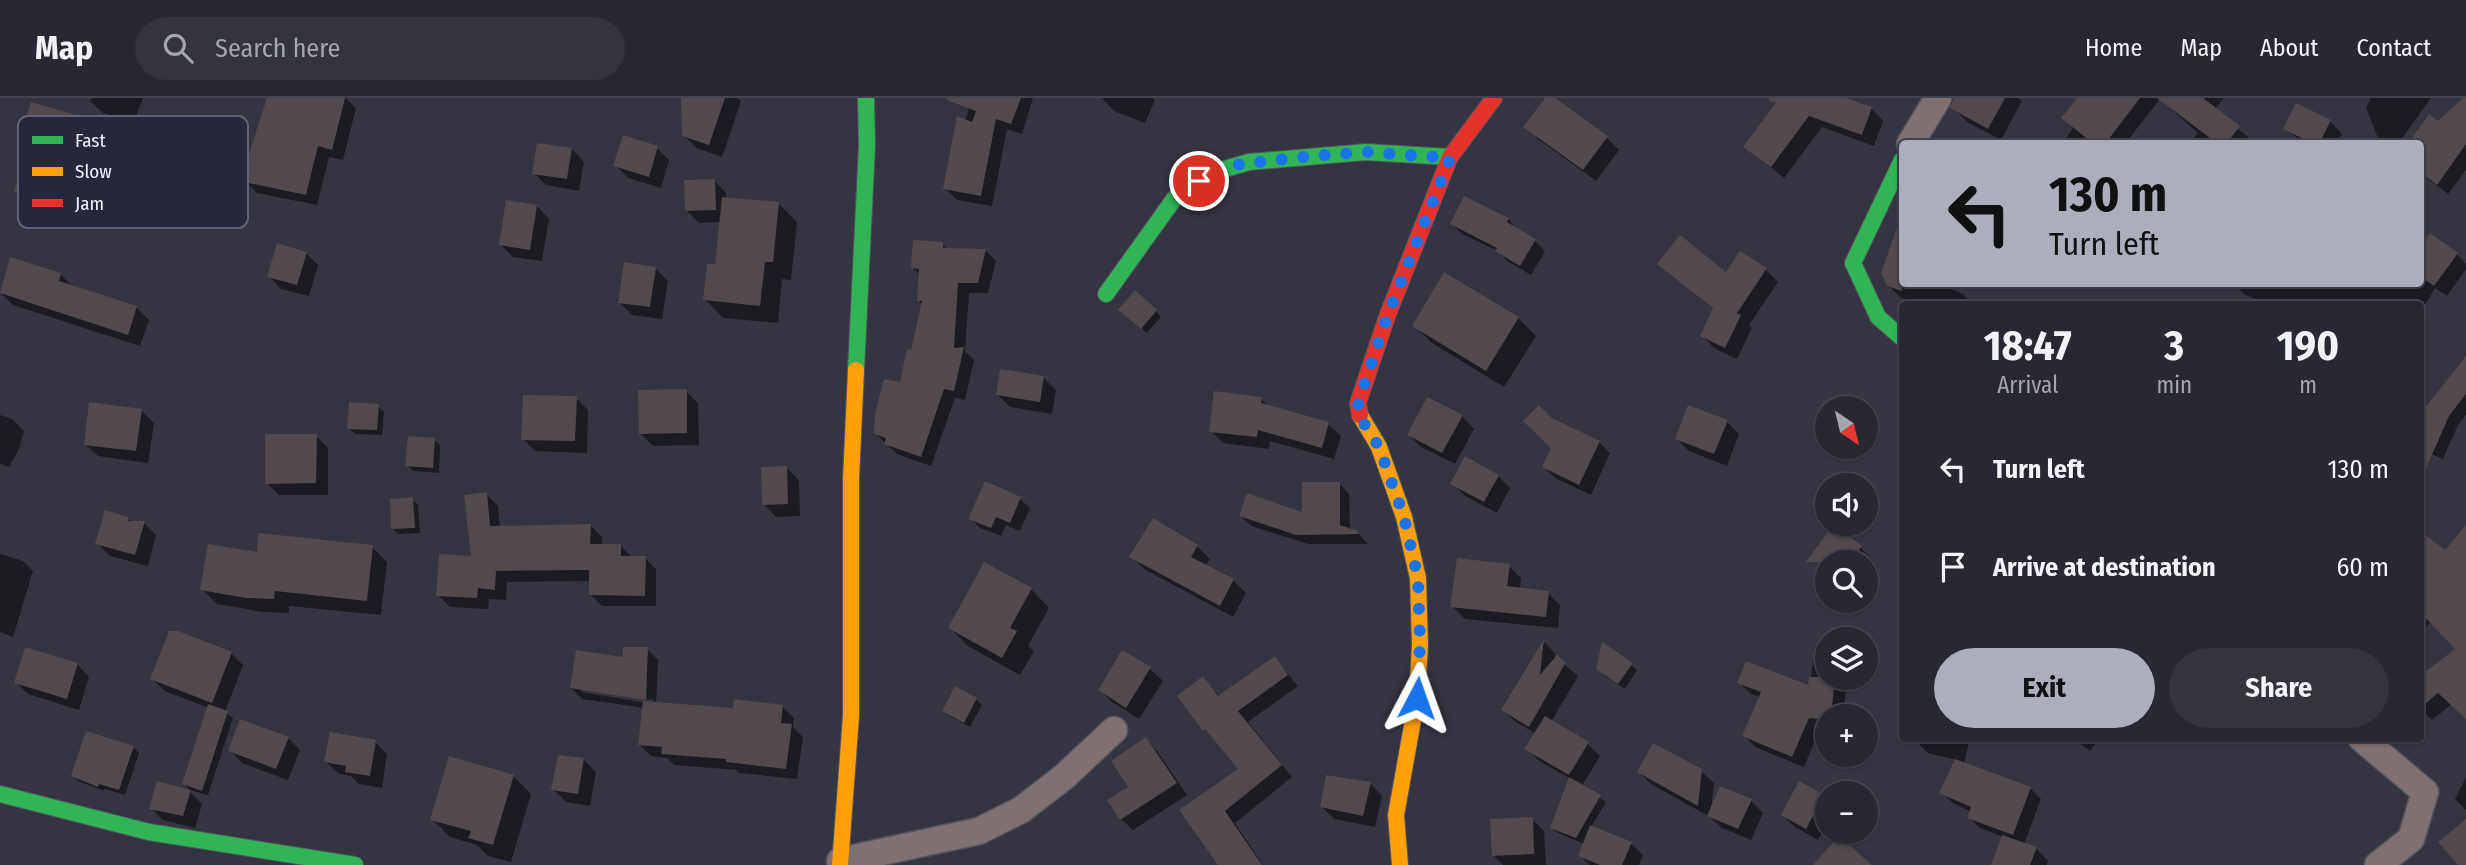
<!DOCTYPE html>
<meta charset="utf-8">
<style>
:root{--surface:#272831;--page:#33343d;--text:#f1f3f6;--muted:#a4a6ab;--line:#43444d;--accent:#acaebb}
body{margin:0;font-family:"Fira Sans Condensed",sans-serif;background:var(--page);color:var(--text);height:100vh;display:flex;flex-direction:column;font-size:26px;white-space:nowrap}
*{box-sizing:border-box;margin:0}
p{font-size:23px;color:var(--muted)}
.icon{flex:none;width:38px;height:38px;fill:none;stroke:currentColor;stroke-width:2;stroke-linecap:round;stroke-linejoin:round}
.map{position:relative;flex:1;overflow:hidden}
.panel{position:absolute;left:1899px;top:203px;width:525px;height:441px;display:flex;flex-direction:column;background:var(--surface);border-radius:7px;box-shadow:0 2px 5px #0004,0 0 0 2px var(--line)}
.panel>*{flex:none}
.hud{position:absolute;left:1899px;top:42px;width:525px;height:147px;border-radius:7px;box-shadow:0 2px 5px #0004,0 0 0 2px var(--line);background:#acaebb;color:#111;overflow:hidden}
.needle{width:46px;rotate:145deg}
.fabs{position:absolute;left:1815px;top:298px;display:grid;gap:14px}
.fabs a{display:grid;place-items:center;width:63px;height:63px;border-radius:50%;background:var(--surface);box-shadow:0 2px 5px #0004,0 0 0 2px var(--line);font-size:35px}
.pin{position:absolute;display:grid;place-items:center;width:60px;height:60px;color:#fff;margin:-30px;border:4px solid #fff;border-radius:50%;box-shadow:0 2px 7px #0007}
.me{position:absolute;width:77px;margin:-38px;rotate:4deg;stroke-linejoin:round;filter:drop-shadow(0 0 5px #0008)}
.turn{display:flex;align-items:center;gap:24px;height:147px;padding:0 35px;font-size:32px}
.turn .icon{width:91px;height:91px;stroke-width:2.5}
.turn b{display:block;font-size:49px;line-height:60px}
.eta{display:flex;justify-content:space-evenly;align-items:center;height:119px;text-align:center}
.eta b{font-size:42px;font-weight:700;line-height:49px}
.action{display:flex;gap:14px;margin-top:auto;padding:14px 35px}
.action a{flex:1;height:80px;border-radius:42px;background:var(--accent);color:#111;font-size:28px;font-weight:700;line-height:80px;text-align:center}
.action a+a{background:var(--page);color:var(--text)}
ul{padding:0;list-style:none}
li{display:flex;align-items:center;gap:21px;height:98px;padding:0 35px}
li div{flex:1}
li b{display:block;font-size:26px}
li em{font-style:normal}
header{display:flex;align-items:center;gap:42px;box-sizing:border-box;height:98px;padding:0 35px;background:var(--surface);border-bottom:2px solid var(--line)}
header strong{font-size:33px}
nav{display:flex;gap:38px;margin-inline-start:auto;font-size:24px}
.search{width:490px;height:63px;background:var(--page);display:flex;align-items:center;gap:18px;box-sizing:border-box;padding:0 24px;border-radius:38px;color:var(--muted);font-size:26px}
.map>svg:first-child{display:block}
.shadow{fill:#0007;fill-rule:evenodd}
.building{fill:#51494b}
.lines{fill:none;stroke-linecap:round;stroke-linejoin:round}
.street-casing{stroke:#52545e;stroke-width:29}
.fast-casing{stroke:#52545e;stroke-width:18}
.slow-casing{stroke:#52545e;stroke-width:18}
.jam-casing{stroke:#52545e;stroke-width:18}
.street{stroke:#7f7071;stroke-width:26}
.fast{stroke:#30b455;stroke-width:16}
.slow{stroke:#ff9f0a;stroke-width:16}
.jam{stroke:#e5322d;stroke-width:16}
.route{stroke:#1a73e8;stroke-width:12;stroke-dasharray:0 21.6}
.key{fill:#25273c;stroke:#616376;stroke-width:2}
.key-label{font-size:19px;fill:#edeffd}
</style>
<header>
<strong>Map</strong>
<div class="search"><svg class="icon" aria-label="search" viewBox="0 0 24 24"><circle cx="10" cy="10" r="6"/><path d="M15 15l6 6"/></svg>Search here</div>
<nav><a>Home</a><a>Map</a><a>About</a><a>Contact</a></nav>
</header>
<div class="map">
<svg width="2466" height="767" viewBox="0 0 2466 767">
<rect width="100%" height="100%" fill="#343541"/>
<path class="shadow" d="M92 0H143L133 26 103 15 90 3Z
M269 0H346L356 10 343 62 329 59 317 107 257 95 246 84Z
M682 0H737L741 3 722 59 697 50 684 38Z
M972 0H1033L1022 36 1007 31 992 108 957 102 945 90Z
M1102 0H1153L1155 2 1145 25 1114 13Z
M1547 0H1552L1607 40 1619 52 1596 83 1538 41 1526 29Z
M1773 0H1841L1871 10 1883 23 1874 48 1822 29 1784 80 1746 49 1779 4Z
M1961 0H2018L2022 3 2001 42 1967 24 1955 11Z
M2079 0H2224L2215 11 2250 41 2247 46H2188L2198 35 2160 1 2125 46H2062L2073 30 2063 20Z
M2371 0H2431L2398 46 2380 45 2366 10Z
M2466 0V72L2448 96 2420 75V46Z
M2330 23 2342 36 2337 46H2304L2285 30Z
M99 26 111 38 102 70 70 61 54 113 29 106 16 93 31 47 22 38Z
M657 50 669 62 661 90 628 80 615 67Z
M572 51 584 64 579 93 546 87 534 75Z
M714 82 726 95V101L779 106 797 124 791 182 782 181 778 225 723 220 705 201 717 168 721 124 699 125 687 113Z
M537 108 549 121 542 163 513 159 501 147Z
M1508 121 1517 132 1535 143 1545 153 1531 177 1507 163 1498 153 1462 136 1452 126Z
M942 146 948 152H985L996 163 988 195H969L965 253 974 262 965 302 955 300 931 368 897 356 876 336 902 286 912 254 923 207 918 202 920 177 913 170Z
M2420 152 2457 156 2466 166V171L2447 198 2435 190 2420 216V206H2269L2245 197 2234 186H2278L2287 190 2283 186H2363L2380 190 2382 186H2420Z
M306 155 318 167 309 198 281 191 269 178Z
M1888 161 1902 166V186H1937L1963 196 1969 202 1967 206H1920L1901 200 1888 187Z
M1660 166 1727 176 1766 172 1778 184 1749 227 1752 230 1737 261 1714 250 1702 237 1715 212Z
M656 171 668 183 662 221 632 217 619 204Z
M60 176 73 189 136 209 149 222 140 248 13 207 1 195Z
M1156 213 1161 219 1147 235 1127 218Z
M1518 220 1536 238 1504 289 1432 245 1414 227Z
M2466 268V317L2458 327 2443 361 2420 351Z
M1043 279 1056 292 1052 316 1010 309 998 297Z
M686 293 698 305 699 347 653 348 641 336Z
M576 300 588 312 587 355 535 353 523 341Z
M1261 301 1270 310 1328 326 1341 338 1334 361 1270 343 1269 351 1223 345 1211 333Z
M378 308 384 314 382 337 355 336 349 330Z
M141 312 154 325 148 365 98 358 85 346Z
M0 317 12 321 24 333 19 351 9 369 0 366Z
M1462 318 1474 331 1455 366 1421 349 1409 337Z
M1551 322 1599 344 1610 355 1591 397 1555 380 1544 369 1553 350Z
M1727 324 1739 336 1727 368 1689 353 1677 341Z
M316 338 328 350V397H279L267 385Z
M435 342 440 347 439 375 413 373 407 367Z
M786 369 799 382 800 418 776 419 764 406Z
M1498 378 1510 390 1497 415 1465 398 1452 385Z
M1339 385 1349 396 1350 432 1357 434 1368 446H1308L1251 428 1241 418 1304 416Z
M486 396 498 408 500 430 591 428 602 439V447L621 448 633 460H645L656 471V508H602L591 497V483L507 484 506 502 489 501 488 511 450 509 438 497 473 460Z
M412 401 418 407 420 435 398 436 393 431Z
M1020 401 1030 410 1020 433 1006 427 1001 438 980 430 970 420Z
M127 420 132 425H144L156 437 148 468 110 458 97 445Z
M1153 423 1197 448 1210 461 1205 468 1233 482 1246 495 1233 519 1144 471 1132 459Z
M2466 430V560L2431 523 2425 531 2420 527V435L2445 454Z
M372 449 387 464 381 517 289 508V515L263 514 217 506 202 491 258 456Z
M1861 450 1873 462 1866 473V464H1827V471L1813 458Z
M0 456 23 463 33 473 13 539 0 534Z
M985 466 1031 491 1049 510 1028 548 1034 553 1020 577 968 548 950 530Z
M1509 468 1521 480 1520 492 1548 495 1560 507 1558 530 1465 521 1452 508Z
M1544 544 1555 555V563L1557 560 1578 578 1551 624 1588 646 1600 658 1582 688 1606 704 1591 729 1631 745 1643 757 1639 767H1589L1580 757 1584 746 1558 735 1552 730 1571 681 1539 663 1527 650 1536 636 1516 624 1503 612Z
M647 551 658 562 656 606 735 612 783 609 794 620 793 629 803 639 797 681 739 675 737 672 674 667 667 660 651 658 640 647 644 610 582 601 571 590ZM581 590 655 602 654 606 581 594Z
M1814 553 1827 555V579H1847L1843 618H1827V632L1820 631 1804 669 1755 649 1744 637 1760 599 1751 596 1739 584 1810 590Z
M1123 554 1150 571 1163 583 1139 621 1112 604 1100 592Z
M231 555 243 567 225 614 233 620 208 697 190 692 184 686 209 610 165 593 152 581Z
M1275 560 1298 588 1248 624 1292 679 1235 725 1263 767H1220L1181 712 1241 672 1205 631 1203 581 1220 599Z
M77 566 89 579 79 612 28 596 16 584Z
M1631 567 1637 572 1625 591 1604 577Z
M2466 574V619L2452 606 2432 622 2420 610V580Z
M976 601 982 607 970 629 950 618 944 612Z
M288 640 300 652 288 682 242 665 230 652Z
M1917 640H1970L1964 666 2030 690 2041 701 2024 747 2036 750 2048 763 2047 767H1993L2003 739 1980 730 1969 719 1971 714 1953 705 1941 694 1956 662 1928 655 1916 643Z
M2073 640H2099L2090 653Z
M1146 641 1157 653 1187 697 1133 732 1121 721Z
M375 644 387 656 382 690 359 686 351 678 339 676 326 664Z
M133 649 139 655 125 697 105 691 104 693 78 683 73 678Z
M583 661 596 674 590 708 566 704 553 691Z
M1701 673 1714 685 1711 712 1751 703 1763 715 1751 742 1722 730 1710 719 1651 686 1639 674Z
M513 678 531 696 511 764 488 758 477 747 450 739 432 721Z
M2466 679V712L2455 701Z
M1370 685 1382 698 1375 729 1334 721 1322 709Z
M1800 686 1827 702V726L1818 742 1795 729 1783 717Z
M190 694 202 706 195 730 163 722 151 710Z
M1532 721 1544 733 1546 767H1503L1494 758Z"/>
<path class="building" d="M267 0H345L332 52 318 48 306 97 244 84 248 59Z
M681 0H725L709 47 682 38Z
M947 0H1021L1011 26 996 21 981 98 943 91 957 18 972 24 976 13 947 2Z
M1545 0H1555L1608 38 1583 72 1523 29Z
M1769 0H1846L1872 9 1862 37 1809 18 1771 69 1743 49 1776 5 1769 3Z
M1954 0H2005L1988 31 1950 10Z
M2077 0H2140L2105 46H2094L2061 20Z
M2157 0H2203L2240 28 2226 46H2218Z
M2463 0H2466V46L2437 87 2420 74V46H2408L2429 16 2438 23Z
M31 4 100 24 90 59 58 50 41 102 14 94 30 42 20 39Z
M2296 5 2331 22 2319 46H2314L2283 31Z
M623 37 658 48 649 79 613 68Z
M537 45 572 50 567 81 532 76Z
M715 81 716 112 685 113 684 82Z
M1464 98 1509 120 1507 124 1536 141 1520 168 1495 153 1497 150 1450 126Z
M722 99 779 104 773 164H765L760 208 703 202 707 166H715Z
M506 102 537 107 530 152 499 147Z
M1899 124 1902 125V193L1887 188 1881 175Z
M2430 135 2458 155 2434 188 2420 178V149Z
M1680 137 1726 174 1740 153 1767 170 1737 215 1741 217 1725 250 1700 238 1713 210 1657 166Z
M913 142 943 144V150L986 151 978 185H958L954 250 964 249 954 293 944 291 921 359 884 346 886 340 874 336 875 316 884 281 900 284 907 251 911 252 922 203H917L919 171 911 170Z
M277 145 307 154 297 187 267 179Z
M10 159 61 175 59 183 137 208 128 237 0 195Z
M624 164 656 169 650 209 618 205Z
M1444 174 1519 219 1486 273 1412 228Z
M1135 192 1157 212 1141 231 1118 212Z
M2466 258V296L2449 318 2420 384V316Z
M1000 271 1044 278 1040 304 996 297Z
M687 291V335L639 336 638 292Z
M1214 293 1262 299 1261 305 1329 324 1322 350 1258 332 1257 339 1209 334Z
M523 297 577 298 575 343 521 342Z
M1427 299 1463 317 1442 355 1407 337Z
M89 304 142 311 136 353 84 347Z
M349 304 379 306 377 332 347 331Z
M1539 307 1552 320 1600 343 1579 387 1542 369 1551 350 1523 323Z
M1688 307 1728 322 1714 356 1675 341Z
M265 336H317L316 385 265 386Z
M408 338 435 340 433 370 405 368Z
M1465 358 1499 377 1484 404 1450 386Z
M787 368 788 406 762 407 761 369Z
M985 383 1021 399 1010 425 996 419 991 430 968 421Z
M1302 384H1340V427L1358 433V436L1296 437 1239 418 1247 395 1302 414Z
M487 394 490 428 591 426 590 446H621V458H646L645 498 589 497V472L496 473 495 492 478 490 477 500 436 498 439 456 471 458 464 397Z
M413 399 415 430 391 431 390 401Z
M105 412 128 419V423H145L135 457 95 446Z
M1153 420 1198 447 1191 459 1234 481 1220 508 1129 459Z
M1833 427 1862 448 1851 464H1806Z
M2466 427V621L2438 595 2420 610V578L2455 551 2420 514V433L2445 452Z
M258 435 373 447 367 503 275 493 274 501 246 500 200 492 208 446 257 454Z
M1457 460 1510 466 1507 488 1549 493 1546 519 1450 509Z
M984 464 1032 490 1010 530 1017 533 1002 560 948 530Z
M169 533H178L232 554 212 605 150 581Z
M1544 541 1540 577 1557 557 1566 564 1529 629 1501 612Z
M1602 544 1633 565 1618 586 1596 571Z
M25 549 78 565 67 601 14 585Z
M623 549H648L646 602 570 590 576 552 623 559Z
M1122 552 1151 569 1126 610 1098 592Z
M1275 558 1288 577 1238 613 1282 667 1225 713 1262 767H1218L1179 712 1238 671 1205 631 1203 633 1177 598 1203 578 1218 598Z
M1746 563 1808 587 1809 579H1835L1831 618H1827V622L1809 620 1792 659 1742 638 1761 594 1737 585Z
M955 588 977 600 964 625 942 613Z
M734 601 783 607 781 625 792 626 786 671 726 664V661L661 656 662 649 638 647 643 603 733 610Z
M208 606 228 613 202 693 182 686Z
M1545 618 1589 644 1569 677 1524 651Z
M240 621 289 639 276 671 228 653Z
M86 633 134 648 119 692 99 686 98 689 71 678Z
M330 634 376 642 370 678 345 674 346 668 324 664Z
M1146 639 1177 685 1120 722 1107 702 1128 689 1111 663Z
M1653 645 1702 671 1698 708 1637 674Z
M558 657 584 660 578 696 551 692Z
M449 658 514 677 493 747 468 740 471 733 430 722Z
M1955 661 2031 689 2013 737 1967 720 1971 709 1939 695Z
M1326 677 1371 684 1363 718 1320 709Z
M1569 679 1601 697 1576 740 1550 730Z
M157 683 191 692 183 718 149 711Z
M1799 683 1824 697 1806 731 1781 717Z
M1720 688 1752 701 1738 731 1707 718Z
M1533 719 1534 756 1492 758 1490 721Z
M2466 721V767H2458L2438 744Z
M1590 727 1632 744 1622 767H1600L1578 758Z
M2002 737 2037 749 2030 767H1991Z
M1839 738 1872 767H1813Z"/>
<g class="lines">
<g class="street-casing">
<path id="street" d="M1910 46 1938 0
M2361 640 2425 694 2411 741 2378 767
M840 763 979 733 1021 712 1065 678 1114 632"/>
</g>
<g class="fast-casing">
<path id="fast" d="M1902 62 1853 165 1878 219 1902 240
M1106 196 1179 94 1218 73 1249 64 1366 54 1450 59
M856 272 867 48 866 0
M0 696 149 734 355 767"/>
</g>
<g class="slow-casing">
<path id="slow" d="M1360 317 1379 349 1404 419 1418 480 1420 547 1417 600 1396 717 1400 767
M840 767 851 618V382L856 272"/>
</g>
<g class="jam-casing">
<path id="jam" d="M1360 317 1358 305 1388 216 1450 59 1494 0"/>
</g>
<use href="#street" class="street"/>
<use href="#fast" class="fast"/>
<use href="#slow" class="slow"/>
<use href="#jam" class="jam"/>
</g>
<g class="lines">
<path class="route" d="M1199 83 1235 67 1311 58 1366 54 1450 60 1388 216 1358 305 1361 321 1379 349 1404 419 1418 481 1420 547 1417 600"/>
</g>
<rect x="18" y="18" width="230" height="112" rx="10" class="key"/>
<rect x="32" y="38" width="31" height="8" fill="#30b455"/>
<rect x="32" y="69" width="31" height="9" fill="#ff9f0a"/>
<rect x="32" y="101" width="31" height="8" fill="#e5322d"/>
<g class="key-label">
<text x="75" y="49">Fast</text>
<text x="75" y="80">Slow</text>
<text x="75" y="112">Jam</text>
</g>
</svg>
<div class="fabs">
<a><svg class="needle" viewBox="-14 -14 28 28"><path d="M0-13l5 13h-10z" fill="#e53935"/><path d="M0 13l5-13h-10z" fill="#a4a6ab"/></svg></a>
<a><svg class="icon" aria-label="sound" viewBox="0 0 24 24"><path d="M4 9h4l5-4v14l-5-4H4zM17 9q2 3 0 6"/></svg></a>
<a><svg class="icon" aria-label="search" viewBox="0 0 24 24"><circle cx="10" cy="10" r="6"/><path d="M15 15l6 6"/></svg></a>
<a><svg class="icon" aria-label="layers" viewBox="0 0 24 24"><path d="M12 4l9 5-9 5-9-5zM3 14l9 5 9-5"/></svg></a>
<a>+</a>
<a>−</a>
</div>
<div class="pin" style="left:1199px;top:83px;background:#d93025"><svg class="icon" aria-label="arrive" viewBox="0 0 24 24"><path d="M6 21V4h12l-3 4 3 4H6"/></svg></div>
<svg class="me" style="left:1417px;top:600px" viewBox="-20 -20 40 40"><path d="M0-17L14 15 0 8-14 15z" fill="#1a73e8" stroke="#fff" stroke-width="4"/></svg>
<div class="hud">
<div class="turn"><svg class="icon" aria-label="left" viewBox="0 0 24 24"><path d="M17 20v-9H6M10 6l-5 5 5 5"/></svg><div><b>130 m</b>Turn left</div></div>
</div>
<section class="panel">
<div class="eta">
<div><b>18:47</b><p>Arrival</p></div>
<div><b>3</b><p>min</p></div>
<div><b>190</b><p>m</p></div>
</div>
<ul>
<li><svg class="icon" aria-label="left" viewBox="0 0 24 24"><path d="M17 20v-9H6M10 6l-5 5 5 5"/></svg><div><b>Turn left</b></div><em>130 m</em></li>
<li><svg class="icon" aria-label="arrive" viewBox="0 0 24 24"><path d="M6 21V4h12l-3 4 3 4H6"/></svg><div><b>Arrive at destination</b></div><em>60 m</em></li>
</ul>
<div class="action"><a>Exit</a><a>Share</a></div>
</section>
</div>
